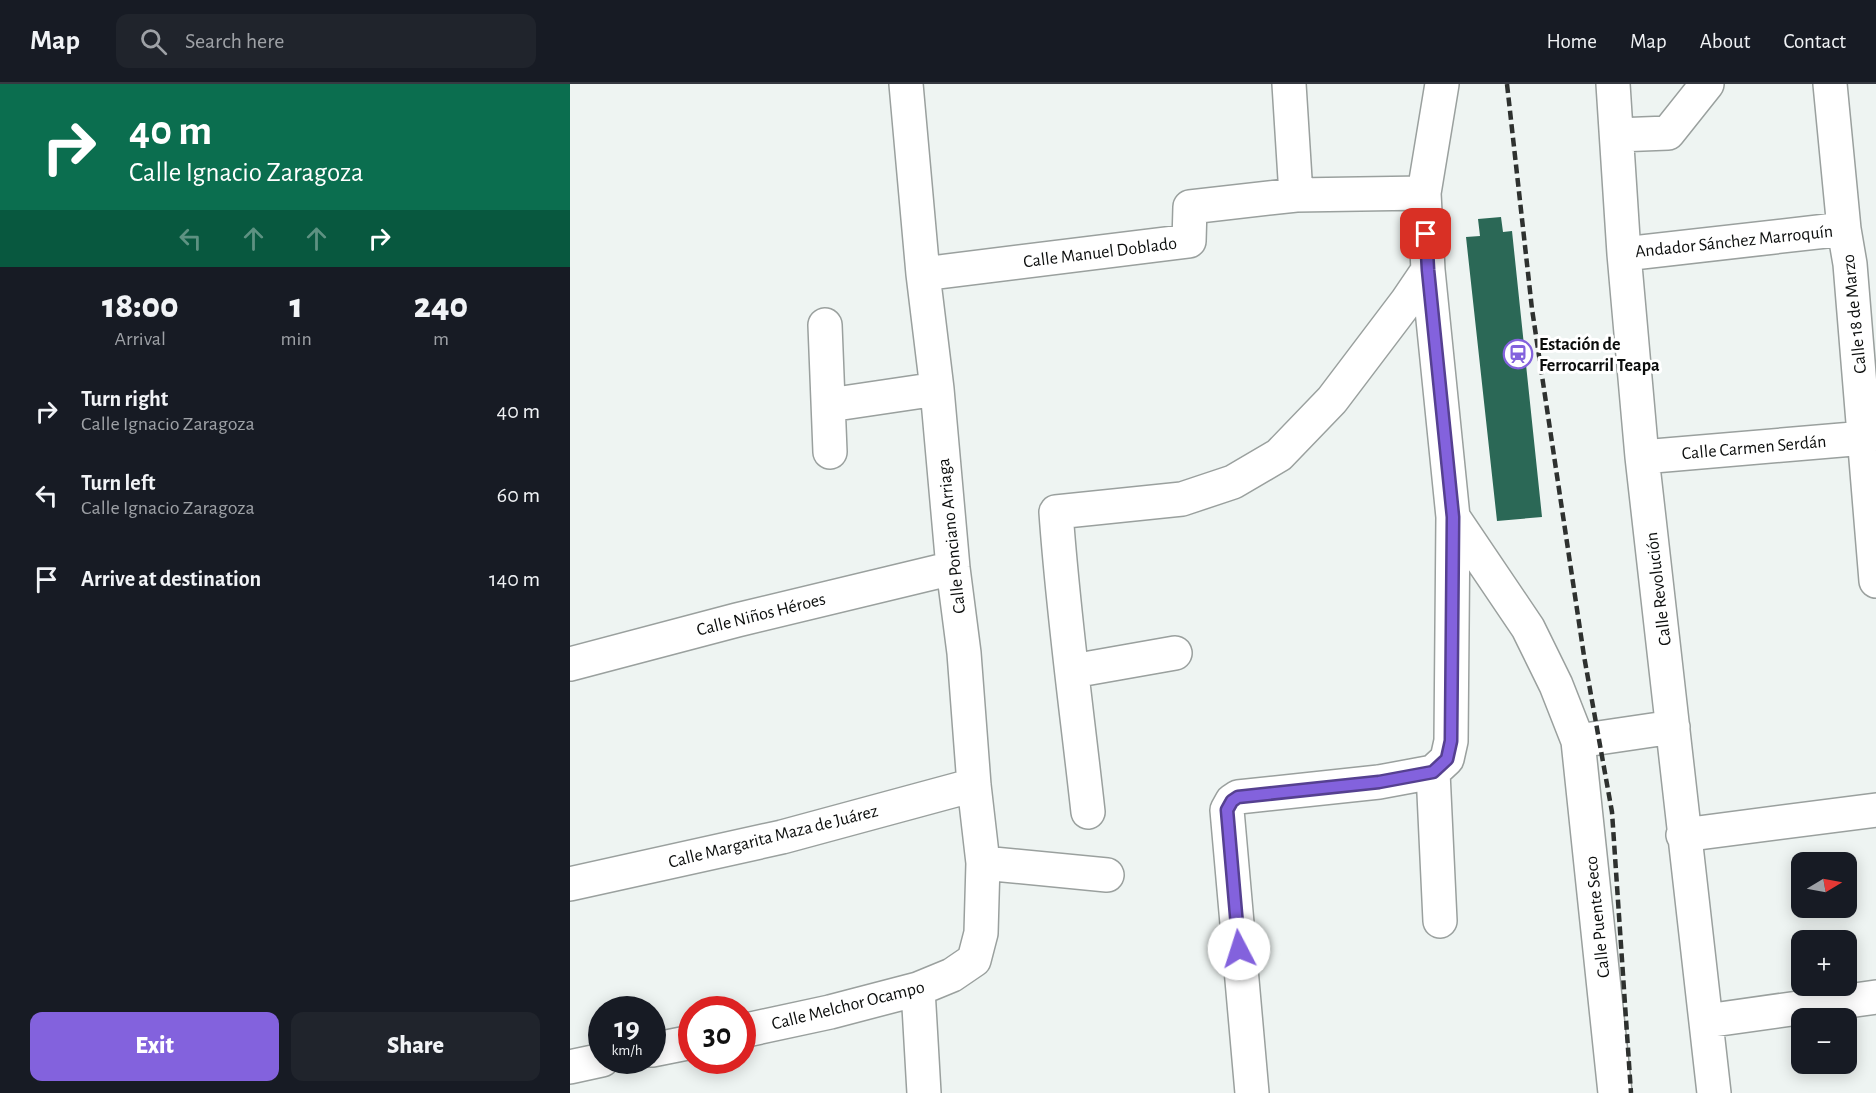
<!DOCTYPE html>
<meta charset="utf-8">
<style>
:root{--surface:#171b24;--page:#20242c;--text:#f1f3f6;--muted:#9ea1a6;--line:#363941;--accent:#8362dd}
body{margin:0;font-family:"Alegreya Sans",sans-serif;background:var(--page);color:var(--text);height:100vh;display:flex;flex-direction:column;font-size:22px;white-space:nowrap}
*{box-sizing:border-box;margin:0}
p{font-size:20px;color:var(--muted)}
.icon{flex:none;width:33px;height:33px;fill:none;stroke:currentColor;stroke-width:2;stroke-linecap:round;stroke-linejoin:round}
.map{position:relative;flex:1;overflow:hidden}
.panel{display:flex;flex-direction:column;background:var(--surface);width:570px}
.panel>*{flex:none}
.guide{background:#0b6e4f;color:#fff;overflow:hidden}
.needle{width:39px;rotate:80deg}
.controls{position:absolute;left:1221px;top:768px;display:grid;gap:12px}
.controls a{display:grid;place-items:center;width:66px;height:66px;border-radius:12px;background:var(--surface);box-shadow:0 3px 15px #0003;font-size:30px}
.speed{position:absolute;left:18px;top:912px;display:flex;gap:12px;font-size:30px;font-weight:700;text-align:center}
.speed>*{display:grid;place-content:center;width:78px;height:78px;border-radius:50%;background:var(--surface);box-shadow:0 3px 15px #0003;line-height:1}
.speed small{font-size:15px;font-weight:400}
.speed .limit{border:9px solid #d22;background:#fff;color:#111}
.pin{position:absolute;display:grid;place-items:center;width:51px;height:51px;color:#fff;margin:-26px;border-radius:12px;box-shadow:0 3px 9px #0006}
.me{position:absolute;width:66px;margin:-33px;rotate:355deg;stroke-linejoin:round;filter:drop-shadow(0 0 4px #0008)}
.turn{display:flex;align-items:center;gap:21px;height:126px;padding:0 30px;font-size:27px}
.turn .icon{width:78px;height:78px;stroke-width:2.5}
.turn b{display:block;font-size:42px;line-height:51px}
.lanes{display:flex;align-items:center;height:57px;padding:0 30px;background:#0003;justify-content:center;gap:30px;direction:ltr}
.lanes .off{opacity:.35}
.eta{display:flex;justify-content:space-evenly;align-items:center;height:102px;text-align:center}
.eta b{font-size:36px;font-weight:800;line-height:42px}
.cta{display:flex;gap:12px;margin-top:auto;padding:12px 30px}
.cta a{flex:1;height:69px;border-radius:12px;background:var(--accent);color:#fff;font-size:24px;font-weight:800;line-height:69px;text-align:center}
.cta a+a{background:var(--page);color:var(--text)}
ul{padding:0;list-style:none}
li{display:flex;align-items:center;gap:18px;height:84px;padding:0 30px}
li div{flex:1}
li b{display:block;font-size:22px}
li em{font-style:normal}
header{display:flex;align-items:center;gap:36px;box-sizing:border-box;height:84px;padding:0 30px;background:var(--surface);border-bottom:2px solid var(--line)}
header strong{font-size:28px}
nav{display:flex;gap:33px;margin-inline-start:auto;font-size:21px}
.search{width:420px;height:54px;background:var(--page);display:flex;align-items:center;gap:15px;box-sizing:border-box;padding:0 21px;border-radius:12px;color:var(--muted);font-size:22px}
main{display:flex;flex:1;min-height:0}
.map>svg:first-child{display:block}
.building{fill:#2b6856}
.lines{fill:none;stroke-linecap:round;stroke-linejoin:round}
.minor-casing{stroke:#9aa09e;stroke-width:36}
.minor{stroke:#fff;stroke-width:33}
.rail{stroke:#2e312f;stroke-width:4.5;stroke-dasharray:9 4.5;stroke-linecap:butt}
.route-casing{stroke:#554090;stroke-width:15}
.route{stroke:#8362dd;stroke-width:10}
.labels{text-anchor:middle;stroke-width:6;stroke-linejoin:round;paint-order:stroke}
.street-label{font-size:18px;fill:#0c0e0d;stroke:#fff}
.poi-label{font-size:18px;font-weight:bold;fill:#0c0e0d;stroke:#fff;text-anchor:start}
</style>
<header>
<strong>Map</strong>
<div class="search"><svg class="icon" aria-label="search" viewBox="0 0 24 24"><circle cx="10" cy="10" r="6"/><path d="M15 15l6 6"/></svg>Search here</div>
<nav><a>Home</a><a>Map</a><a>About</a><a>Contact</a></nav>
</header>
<main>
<section class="panel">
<div class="guide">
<div class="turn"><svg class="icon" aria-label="right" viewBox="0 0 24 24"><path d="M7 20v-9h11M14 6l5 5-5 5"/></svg><div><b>40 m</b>Calle Ignacio Zaragoza</div></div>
<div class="lanes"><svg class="icon off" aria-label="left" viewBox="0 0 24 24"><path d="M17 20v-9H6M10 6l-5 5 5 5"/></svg><svg class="icon off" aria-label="ahead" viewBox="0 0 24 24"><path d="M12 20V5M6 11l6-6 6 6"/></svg><svg class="icon off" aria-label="ahead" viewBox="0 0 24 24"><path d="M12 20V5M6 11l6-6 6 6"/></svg><svg class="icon" aria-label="right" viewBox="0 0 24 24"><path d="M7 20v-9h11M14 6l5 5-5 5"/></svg></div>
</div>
<div class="eta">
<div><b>18:00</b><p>Arrival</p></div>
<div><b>1</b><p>min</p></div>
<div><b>240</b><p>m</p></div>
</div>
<ul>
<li><svg class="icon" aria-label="right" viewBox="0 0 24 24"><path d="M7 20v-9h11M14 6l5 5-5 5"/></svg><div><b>Turn right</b><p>Calle Ignacio Zaragoza</p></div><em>40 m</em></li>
<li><svg class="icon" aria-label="left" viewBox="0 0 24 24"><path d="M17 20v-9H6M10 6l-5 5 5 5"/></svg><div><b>Turn left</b><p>Calle Ignacio Zaragoza</p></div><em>60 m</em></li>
<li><svg class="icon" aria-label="arrive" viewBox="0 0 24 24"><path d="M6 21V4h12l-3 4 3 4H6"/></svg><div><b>Arrive at destination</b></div><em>140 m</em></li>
</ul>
<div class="cta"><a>Exit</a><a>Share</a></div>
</section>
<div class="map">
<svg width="1306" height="1009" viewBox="0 0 1306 1009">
<rect width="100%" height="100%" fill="#eef4f2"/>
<path class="building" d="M931 133 933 148 942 147 972 433 927 437 896 153 910 152 908 135Z"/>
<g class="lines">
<g class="minor-casing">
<path id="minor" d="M719 0 726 111
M1043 0 1054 170 1072 373 1144 1009
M1260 0 1274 145 1280 180 1306 497
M1047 51 1098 49 1137 0
M1054 170 1274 145
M353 190 619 157 620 123 726 111 854 109
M255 241 260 368
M259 321 367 305
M1072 373 1295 354
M883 433 958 544 986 601 1008 657 1045 1009
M0 580 167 536 383 484
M503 587 605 569
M1008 657 1103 643
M863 688 870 837
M518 728C507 628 493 529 486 428L612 415 663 398 709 371 762 316 837 217 858 186
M1113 751 1306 726
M413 779 537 791
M0 800 212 753 404 701
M348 905 354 1009
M1136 937 1306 913
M172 947 260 928 348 905 382 891 404 876 411 849 413 779 404 701 394 569 383 484 367 305 353 190 336 0
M82 966 122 958
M0 983 32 976
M682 1009 657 726 662 717 668 713 809 698 863 688 877 675 881 657 883 433 858 186 854 109 872 0"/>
</g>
<use href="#minor" class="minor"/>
<path class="rail" d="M937 0 962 225 1014 572 1042 728 1061 1009"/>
</g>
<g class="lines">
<g class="route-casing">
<path id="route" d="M669 865 657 726 662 717 668 713 809 698 863 688 877 675 881 657 883 433 858 186 856 150"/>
</g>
<use href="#route" class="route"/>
</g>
<defs>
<g id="station-ring" transform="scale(1.5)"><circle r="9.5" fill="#fff" stroke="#8362dd" stroke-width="1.5"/><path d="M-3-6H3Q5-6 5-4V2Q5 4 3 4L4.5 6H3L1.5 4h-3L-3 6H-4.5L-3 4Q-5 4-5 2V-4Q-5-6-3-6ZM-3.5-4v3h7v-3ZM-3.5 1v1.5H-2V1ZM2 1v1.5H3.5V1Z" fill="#8362dd"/></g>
</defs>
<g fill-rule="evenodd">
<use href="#station-ring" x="948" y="270"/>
</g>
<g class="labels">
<g class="street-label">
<text transform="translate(1164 157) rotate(-6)" y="6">Andador Sánchez Marroquín</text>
<text transform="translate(530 168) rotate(-7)" y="6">Calle Manuel Doblado</text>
<text transform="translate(1284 230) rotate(-96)" y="6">Calle 18 de Marzo</text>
<text transform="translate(1184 363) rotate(-5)" y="6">Calle Carmen Serdán</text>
<text transform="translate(381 452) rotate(-96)" y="6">Calle Ponciano Arriaga</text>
<text transform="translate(1088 505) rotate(-97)" y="6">Calle Revolución</text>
<text transform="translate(191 530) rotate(-14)" y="6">Calle Niños Héroes</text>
<text transform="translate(203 752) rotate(-14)" y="6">Calle Margarita Maza de Juárez</text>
<text transform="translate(1027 833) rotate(-96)" y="6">Calle Puente Seco</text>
<text transform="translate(278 921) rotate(-14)" y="6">Calle Melchor Ocampo</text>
</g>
<g class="poi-label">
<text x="969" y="266">Estación de<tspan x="969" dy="21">Ferrocarril Teapa</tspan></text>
</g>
</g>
</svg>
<div class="controls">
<a><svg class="needle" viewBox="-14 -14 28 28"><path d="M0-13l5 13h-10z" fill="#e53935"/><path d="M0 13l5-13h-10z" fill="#9ea1a6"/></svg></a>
<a>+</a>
<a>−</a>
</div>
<div class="speed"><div>19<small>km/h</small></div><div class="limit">30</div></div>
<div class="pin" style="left:856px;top:150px;background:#d93025"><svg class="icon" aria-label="arrive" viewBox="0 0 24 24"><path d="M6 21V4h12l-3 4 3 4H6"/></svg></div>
<svg class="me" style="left:669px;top:865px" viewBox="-20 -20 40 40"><circle r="19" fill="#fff"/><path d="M0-13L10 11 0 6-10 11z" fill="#8362dd"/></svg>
</div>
</main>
